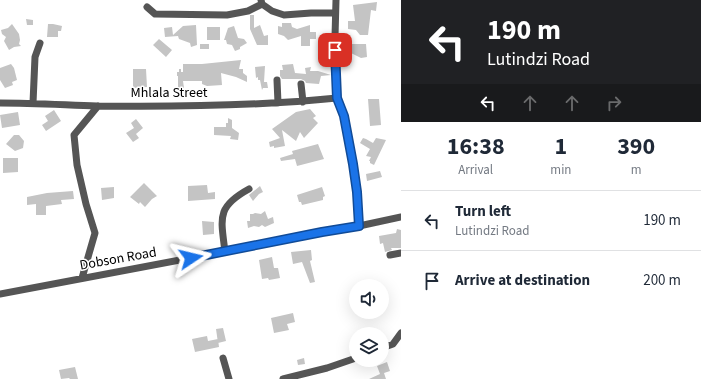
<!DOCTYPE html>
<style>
:root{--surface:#fff;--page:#f6f6f7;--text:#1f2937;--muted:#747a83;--line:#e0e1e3}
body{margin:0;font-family:"Source Sans 3",sans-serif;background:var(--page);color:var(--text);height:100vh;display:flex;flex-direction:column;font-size:15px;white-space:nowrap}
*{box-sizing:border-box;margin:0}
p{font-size:13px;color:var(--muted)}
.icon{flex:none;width:22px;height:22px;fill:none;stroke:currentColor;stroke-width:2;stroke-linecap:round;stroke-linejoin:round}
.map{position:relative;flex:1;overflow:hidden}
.details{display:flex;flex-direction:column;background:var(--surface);width:300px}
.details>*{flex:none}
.guide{background:#202124;color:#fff;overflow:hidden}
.tools{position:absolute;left:349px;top:279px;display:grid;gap:8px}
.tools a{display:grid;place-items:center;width:40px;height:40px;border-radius:50%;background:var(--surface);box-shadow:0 4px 16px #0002;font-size:20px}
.pin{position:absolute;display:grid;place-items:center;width:34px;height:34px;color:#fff;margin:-17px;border-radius:8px;box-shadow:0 2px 6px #0006}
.me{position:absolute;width:44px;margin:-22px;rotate:80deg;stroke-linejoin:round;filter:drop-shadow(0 0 3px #0008)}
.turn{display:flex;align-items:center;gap:14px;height:84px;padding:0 20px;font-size:18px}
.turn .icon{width:52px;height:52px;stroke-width:2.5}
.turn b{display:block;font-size:28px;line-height:34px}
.lanes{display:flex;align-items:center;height:38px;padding:0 20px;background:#0003;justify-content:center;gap:20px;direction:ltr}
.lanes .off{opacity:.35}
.eta{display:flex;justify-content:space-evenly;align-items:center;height:68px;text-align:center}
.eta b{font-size:24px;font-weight:700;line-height:28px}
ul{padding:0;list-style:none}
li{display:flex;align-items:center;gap:12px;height:60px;padding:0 20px;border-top:1px solid var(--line)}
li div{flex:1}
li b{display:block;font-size:15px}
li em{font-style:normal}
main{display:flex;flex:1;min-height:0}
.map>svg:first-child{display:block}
.building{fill:#c4c4c4}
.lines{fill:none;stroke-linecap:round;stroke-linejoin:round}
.minor{stroke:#555;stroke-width:7}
.route-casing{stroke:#114b97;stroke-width:10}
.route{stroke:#1a73e8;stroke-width:7}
.labels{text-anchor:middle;stroke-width:3;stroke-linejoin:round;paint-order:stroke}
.street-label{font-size:14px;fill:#000;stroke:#fff}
</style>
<main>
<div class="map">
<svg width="401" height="379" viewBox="0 0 401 379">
<rect width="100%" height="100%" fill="#fff"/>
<path class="building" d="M377 2 376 11 371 10 368 35H360L356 30 348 29V21H355L353 5Z
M250 15H254V28L260 25 264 36 268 35V45H257L250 29Z
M26 19 33 20V25H27Z
M282 23H291L292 27 297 29 310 25V32H316V39H310V46H301V36L288 40 284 36 278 34V26L282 27Z
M12 24 19 34 20 40 19 44 21 46 14 47 9 50 4 41 6 37 2 34 1 30 8 28Z
M48 24H53L62 26 61 31H58V37H47Z
M196 25 197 45 191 47 190 43 179 39 178 36 165 37 164 28 172 27 173 35 183 26Z
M234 26 238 38 244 39 247 43 240 47V49L235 51 232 45 227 44 226 40H224L228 28Z
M207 27H220V40H207Z
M159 39 172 50 166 57 153 45Z
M200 44H209V49H200Z
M351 44H366L367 57 361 58 351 53Z
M241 60 239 69H243V73L247 76V82L236 77 221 73 222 85 207 86 202 84V81H183L184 88 178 89V76H177V72H179V69H181V72H183V64H202Z
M11 64 14 68 17 80 12 82 13 85 5 88 0 80V68Z
M293 64 295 73 306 74 305 68 311 67 310 71H318L331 75 321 76 319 84 306 83 305 81 301 79H282L280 76V70H283L282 65Z
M265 66 264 82H267L268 88H263L262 90 260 80H258V77L256 78 255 67Z
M133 69H146L147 87 133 88Z
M368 99H379L381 125 370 126Z
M310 109 316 116 313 118 318 123 304 138 300 132 296 141 282 130 285 146 274 148V146L270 147 269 142 280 138 272 129 296 112Z
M54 110 61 121 46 131 42 125 48 121 45 116Z
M18 112 20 125 2 128 0 115Z
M228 118 232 120V128L239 133 238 140 230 139 231 136 214 135V127H226V123H228Z
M136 119 143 128 136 134 139 138 133 142 126 133 134 128 131 123Z
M14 135H19L24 141 23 148 15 151 6 144Z
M363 138 366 139 373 143 376 138 386 140 374 165 370 163V161H369L371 157 366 156 370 149 360 143Z
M318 144 324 159 297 166 295 159 281 161 280 158 293 154 292 151Z
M3 158H18V172L3 173Z
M380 171 382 177 367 181 366 174Z
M144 183 157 196 152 199 145 207 140 202 139 204 130 197Z
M207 185 208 193 215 192V199L188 201V186Z
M260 186 263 192 259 194 253 201 249 195Z
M114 187V198L102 200 101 188Z
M322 187 325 196 323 197V200L302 205 301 202H299L297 195Z
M73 191 74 199 61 200 62 204 46 206V215H36V204L27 205V197L47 193Z
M265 211 268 219 273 217 274 223 265 227 262 225 259 227 254 226 248 228 247 221H250V214H253L255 213 261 214Z
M202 221 214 222V234L203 235Z
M397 229 401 230V248H391L392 250 385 252 383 243 380 244 379 236 396 233Z
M311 250 312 260 310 261 315 282 310 283 302 262 293 264 291 252Z
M272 257 274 268H278L280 278 269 280 268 278 262 279 259 260Z
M293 313 295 322 287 324 289 330 274 333 271 318Z
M223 328 226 341 218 343 216 329Z
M207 336 208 341 218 339 219 347 195 352 192 339Z
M304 358 305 364 298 365 297 360Z
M387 362 390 371 384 373 386 379H369L380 374 377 366Z
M75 367 78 379H70L69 378 61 379 59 370Z"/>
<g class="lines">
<path class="minor" d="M261 0 262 4 272 11 284 15 311 13H335
M336 0 335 37 337 98 344 116 353 164 357 192 359 226
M147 7 155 14 227 15 248 11 262 4
M277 80 278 103
M301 84 303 102
M0 103C33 103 65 105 97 106 177 107 258 106 337 98
M33 103 35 57 40 43
M225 252C221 218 216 207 249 189
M390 255 401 253
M82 278 95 233 86 204 77 165 74 135 98 106
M0 294 222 252 322 232 359 226 401 217
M382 348 393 344 401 333
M223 358 229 379
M283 379 327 368 356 358"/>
</g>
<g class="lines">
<g class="route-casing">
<path id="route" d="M191 258 322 232 359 226 357 192 353 164 344 116 337 98 335 50"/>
</g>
<use href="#route" class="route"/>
</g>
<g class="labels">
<g class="street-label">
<text x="169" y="97">Mhlala Street</text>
<text transform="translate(118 258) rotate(-10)" y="5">Dobson Road</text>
</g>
</g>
</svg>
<div class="tools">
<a><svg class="icon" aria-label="sound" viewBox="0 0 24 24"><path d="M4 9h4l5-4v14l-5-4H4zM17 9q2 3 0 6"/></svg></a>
<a><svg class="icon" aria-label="layers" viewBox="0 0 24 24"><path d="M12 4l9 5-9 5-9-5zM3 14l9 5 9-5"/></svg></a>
</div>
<div class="pin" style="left:335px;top:50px;background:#d93025"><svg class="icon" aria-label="arrive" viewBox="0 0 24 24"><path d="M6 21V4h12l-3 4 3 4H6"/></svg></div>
<svg class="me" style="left:191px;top:258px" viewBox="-20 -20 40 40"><path d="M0-17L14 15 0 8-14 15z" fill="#1a73e8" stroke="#fff" stroke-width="4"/></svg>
</div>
<section class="details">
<div class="guide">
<div class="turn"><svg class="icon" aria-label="left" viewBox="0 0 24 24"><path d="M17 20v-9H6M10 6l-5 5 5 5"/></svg><div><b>190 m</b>Lutindzi Road</div></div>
<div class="lanes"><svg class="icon" aria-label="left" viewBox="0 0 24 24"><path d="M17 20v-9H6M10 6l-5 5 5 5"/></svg><svg class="icon off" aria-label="ahead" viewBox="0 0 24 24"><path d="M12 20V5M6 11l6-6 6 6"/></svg><svg class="icon off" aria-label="ahead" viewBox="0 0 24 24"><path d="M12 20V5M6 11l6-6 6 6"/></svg><svg class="icon off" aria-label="right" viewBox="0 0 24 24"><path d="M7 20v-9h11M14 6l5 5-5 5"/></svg></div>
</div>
<div class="eta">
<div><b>16:38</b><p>Arrival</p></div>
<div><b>1</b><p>min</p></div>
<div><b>390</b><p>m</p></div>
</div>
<ul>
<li><svg class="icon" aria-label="left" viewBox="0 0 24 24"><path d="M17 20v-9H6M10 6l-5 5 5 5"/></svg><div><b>Turn left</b><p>Lutindzi Road</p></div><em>190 m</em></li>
<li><svg class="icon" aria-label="arrive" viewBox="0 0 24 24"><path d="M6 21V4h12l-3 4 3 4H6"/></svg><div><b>Arrive at destination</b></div><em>200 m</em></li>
</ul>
</section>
</main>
